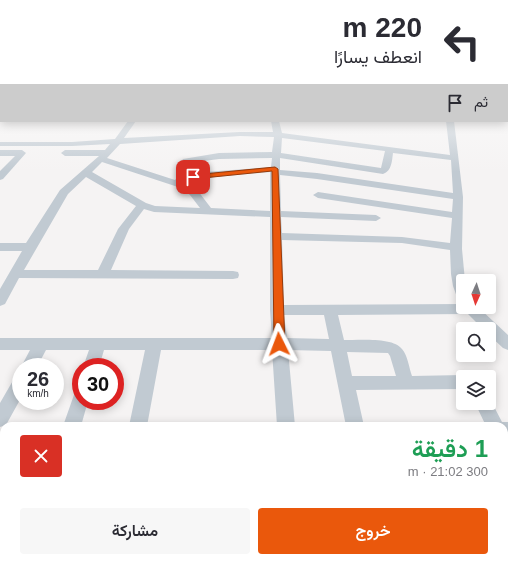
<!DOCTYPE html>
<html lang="ar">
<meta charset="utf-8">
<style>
:root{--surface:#fff;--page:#f7f7f7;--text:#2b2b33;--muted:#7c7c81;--accent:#ea580c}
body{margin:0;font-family:Arial,Vazirmatn,sans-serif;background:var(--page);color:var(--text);direction:rtl;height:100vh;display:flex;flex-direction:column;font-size:15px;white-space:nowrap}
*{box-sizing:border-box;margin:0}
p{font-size:13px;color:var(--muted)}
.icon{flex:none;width:22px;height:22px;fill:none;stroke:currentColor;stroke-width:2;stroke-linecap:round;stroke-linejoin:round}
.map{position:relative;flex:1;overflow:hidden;direction:ltr}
.sheet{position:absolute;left:0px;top:422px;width:508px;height:140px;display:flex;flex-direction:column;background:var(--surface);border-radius:12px 12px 0 0;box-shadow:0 2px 10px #0003;direction:rtl}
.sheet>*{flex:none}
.banner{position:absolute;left:0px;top:0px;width:508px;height:122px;box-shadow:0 2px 10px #0003;direction:rtl;background:#fff;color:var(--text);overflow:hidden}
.needle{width:26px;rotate:183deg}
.fabs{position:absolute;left:456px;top:274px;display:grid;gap:8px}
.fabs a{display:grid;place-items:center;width:40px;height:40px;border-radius:4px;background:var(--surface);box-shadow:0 2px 10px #0003;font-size:20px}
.speed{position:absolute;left:12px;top:358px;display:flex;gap:8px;font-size:20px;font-weight:700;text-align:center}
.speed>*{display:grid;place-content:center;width:52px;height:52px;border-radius:50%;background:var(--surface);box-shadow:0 2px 10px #0003;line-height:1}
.speed small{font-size:10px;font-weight:400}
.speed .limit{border:6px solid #d22;background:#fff;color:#111}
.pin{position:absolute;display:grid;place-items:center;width:34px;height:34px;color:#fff;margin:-17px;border-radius:8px;box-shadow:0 2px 6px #0006}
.me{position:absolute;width:44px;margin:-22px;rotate:357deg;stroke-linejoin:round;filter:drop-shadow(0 0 3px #0008)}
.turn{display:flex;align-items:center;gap:14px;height:84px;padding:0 20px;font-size:18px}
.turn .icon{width:52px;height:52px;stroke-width:2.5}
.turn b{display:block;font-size:28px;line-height:34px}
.then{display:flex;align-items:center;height:38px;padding:0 20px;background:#0003;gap:8px;font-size:15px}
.round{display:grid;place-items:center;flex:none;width:42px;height:42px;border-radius:4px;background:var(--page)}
.overview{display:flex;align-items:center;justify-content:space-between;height:68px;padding:0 20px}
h1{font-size:24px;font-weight:600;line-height:30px;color:#1e9e55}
.action{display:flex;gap:8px;margin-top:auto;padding:8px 20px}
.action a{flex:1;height:46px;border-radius:4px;background:var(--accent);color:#fff;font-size:16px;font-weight:600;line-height:46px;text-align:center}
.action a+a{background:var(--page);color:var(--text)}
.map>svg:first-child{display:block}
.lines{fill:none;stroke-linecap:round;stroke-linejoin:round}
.minor{fill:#c1cad2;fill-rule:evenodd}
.route{fill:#ea580c;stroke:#983908}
</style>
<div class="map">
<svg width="508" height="562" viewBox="0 0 508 562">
<rect width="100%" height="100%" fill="#f5f3f3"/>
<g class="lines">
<path class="minor" d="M128 121H136L124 138 240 132H273L271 121H279L282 133 450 155 446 121H454L463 197 462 249 465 281H463V302L458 300 453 286 451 274 450 250 402 243 282 240 284 305 463 304V307H478L508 335V350L503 348 489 335V329H483L468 314 338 315 344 340C358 340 394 337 402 349 408 356 409 368 412 376L463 375 469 377H463V389L356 390 364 426H346L331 351 288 350 295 426H277L272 350H161L147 426H129L145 350H104L99 367H83L89 350H46L37 367H21L30 350H0V338H272L270 310V217L154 212 144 209 129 229 111 270 233 271 238 272 239 275 238 278 233 279 19 278 5 304 0 306V289L22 251H0V243H26L60 190 99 156H65L61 153 65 150H105L110 144 72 146H0V142H72L115 139ZM240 136 274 137 272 152 219 153 183 159 178 166 183 177 177 178 175 180 107 158 120 144ZM282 138 385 151 381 168 281 153ZM393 153 451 160 453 193 317 173 280 170V158L383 174C392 171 392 160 393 153ZM272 158 271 167 205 172 191 175 188 166 189 163 219 159ZM102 162 181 188 190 195 200 208 155 206 146 203 92 172ZM270 172V211L211 208 198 191 183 182 205 178ZM280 175 317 179 453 199 452 212 318 192 313 195 318 198 452 218 450 243 402 237 282 233 281 217 376 221 381 218 376 215 281 211ZM86 177 136 206 118 229 98 270H24L68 194ZM284 315H324L329 339 287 338ZM347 352 388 353 390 356 396 376H352Z
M0 150H22L26 153 3 179 0 180V171L15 156H0Z
M21 375V398L6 425 0 427V403L15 377Z
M81 390V401H88L81 426H63L75 392Z
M489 397 502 422H508V438H504V426H486L475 403H489Z
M0 537H4V558H7L0 559Z
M18 558H40L39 562H17Z
M100 558H122L121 562H99Z
M284 558H306V562H284Z"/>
</g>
<linearGradient id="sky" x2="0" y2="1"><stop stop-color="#85c3ea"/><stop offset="0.54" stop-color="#fafafa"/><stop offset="1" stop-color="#fafafa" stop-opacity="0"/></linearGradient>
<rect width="508" height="172" fill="url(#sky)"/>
<path class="route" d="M275 167 278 169 285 344 283 347 279 348 275 347 274 344 272 171 193 179 190 177 193 175Z"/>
</svg>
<div class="fabs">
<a><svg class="needle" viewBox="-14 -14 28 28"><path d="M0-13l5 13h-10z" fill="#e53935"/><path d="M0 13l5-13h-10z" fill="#7c7c81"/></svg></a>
<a><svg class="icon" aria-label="search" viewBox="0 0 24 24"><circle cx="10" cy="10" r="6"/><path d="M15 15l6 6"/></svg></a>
<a><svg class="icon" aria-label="layers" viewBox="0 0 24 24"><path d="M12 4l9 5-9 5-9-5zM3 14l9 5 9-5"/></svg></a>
</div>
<div class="speed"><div>26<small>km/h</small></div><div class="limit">30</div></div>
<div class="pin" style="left:193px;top:177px;background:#d93025"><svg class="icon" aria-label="arrive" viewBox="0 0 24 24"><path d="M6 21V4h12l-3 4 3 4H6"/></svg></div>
<svg class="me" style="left:279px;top:344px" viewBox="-20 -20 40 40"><path d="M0-17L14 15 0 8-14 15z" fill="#ea580c" stroke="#fff" stroke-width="4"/></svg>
<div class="banner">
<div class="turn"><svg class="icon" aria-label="left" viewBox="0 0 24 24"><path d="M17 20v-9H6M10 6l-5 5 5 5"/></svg><div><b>220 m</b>انعطف يسارًا</div></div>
<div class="then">ثم<svg class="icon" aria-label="arrive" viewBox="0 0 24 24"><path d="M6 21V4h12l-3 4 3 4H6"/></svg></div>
</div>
<section class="sheet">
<div class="overview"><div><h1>1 دقيقة</h1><p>300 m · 21:02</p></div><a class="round" style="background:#d93025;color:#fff"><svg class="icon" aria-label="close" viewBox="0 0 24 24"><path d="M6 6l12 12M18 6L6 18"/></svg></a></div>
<div class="action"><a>خروج</a><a>مشاركة</a></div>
</section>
</div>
